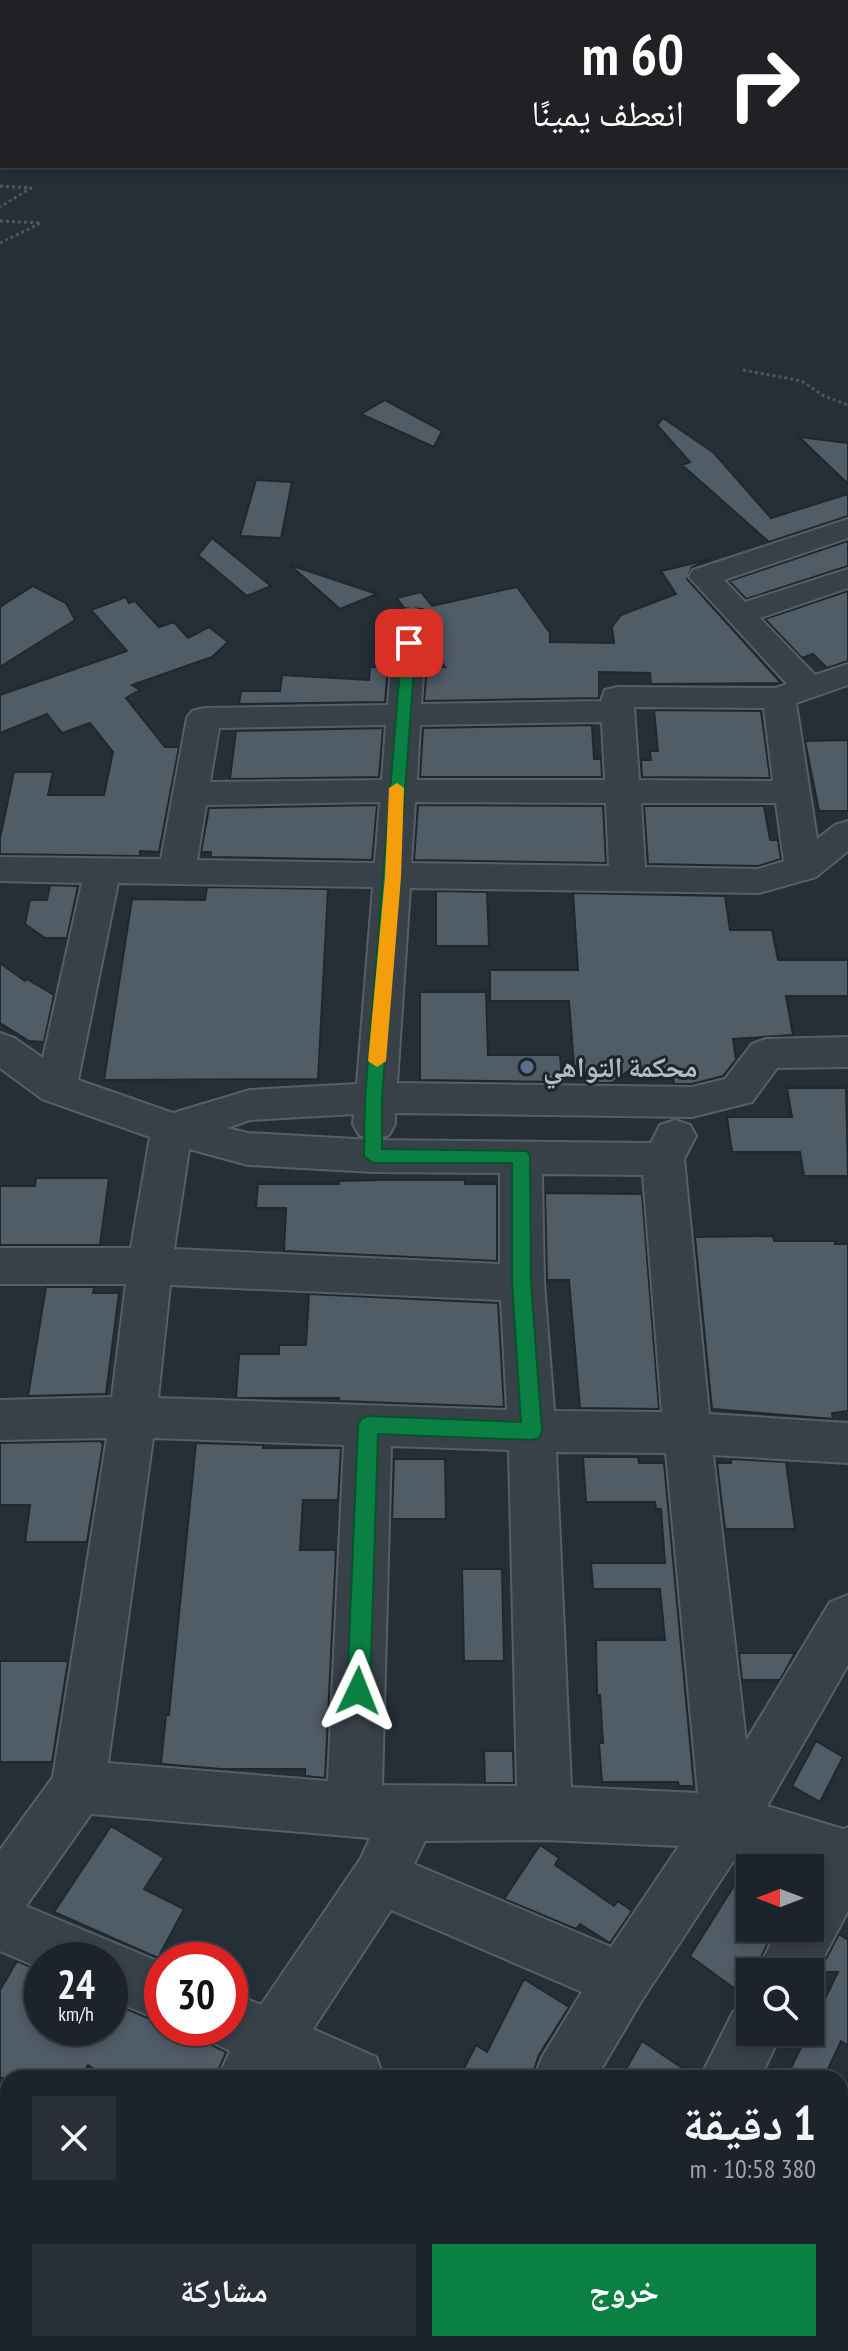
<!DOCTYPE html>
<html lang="ar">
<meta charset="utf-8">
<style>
:root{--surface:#1c232a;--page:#292f36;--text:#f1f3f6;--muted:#a0a4a8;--line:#3a4047;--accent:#0b8043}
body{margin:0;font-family:"PT Sans Narrow","Noto Naskh Arabic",sans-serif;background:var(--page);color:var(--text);direction:rtl;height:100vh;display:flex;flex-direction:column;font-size:30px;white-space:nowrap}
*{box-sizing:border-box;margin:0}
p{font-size:26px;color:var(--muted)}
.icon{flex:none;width:44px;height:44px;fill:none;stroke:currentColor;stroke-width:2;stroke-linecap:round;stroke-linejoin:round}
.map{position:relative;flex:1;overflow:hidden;direction:ltr}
.drawer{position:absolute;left:0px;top:2070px;width:848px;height:282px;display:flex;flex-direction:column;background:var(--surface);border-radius:24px 24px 0 0;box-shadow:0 4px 12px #0003,0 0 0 2px var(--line);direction:rtl}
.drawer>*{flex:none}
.banner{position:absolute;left:0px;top:0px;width:848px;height:168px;box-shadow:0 4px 12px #0003,0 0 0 2px var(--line);direction:rtl;background:#202124;color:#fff;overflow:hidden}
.needle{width:52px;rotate:270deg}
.tools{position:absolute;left:736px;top:1854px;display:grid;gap:16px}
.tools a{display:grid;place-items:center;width:88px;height:88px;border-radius:0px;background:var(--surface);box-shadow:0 4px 12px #0003,0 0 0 2px var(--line);font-size:40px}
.speed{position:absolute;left:24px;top:1942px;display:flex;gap:16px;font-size:40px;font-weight:700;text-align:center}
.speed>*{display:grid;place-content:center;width:104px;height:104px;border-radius:50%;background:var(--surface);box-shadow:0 4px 12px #0003,0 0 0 2px var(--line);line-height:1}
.speed small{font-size:20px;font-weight:400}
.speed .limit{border:12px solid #d22;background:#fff;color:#111}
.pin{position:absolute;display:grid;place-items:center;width:68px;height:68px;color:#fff;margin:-34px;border-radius:16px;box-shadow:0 4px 12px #0006}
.me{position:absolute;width:88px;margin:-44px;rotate:2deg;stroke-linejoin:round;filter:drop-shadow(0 0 6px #0008)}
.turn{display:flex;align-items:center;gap:28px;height:168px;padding:0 32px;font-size:36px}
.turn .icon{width:104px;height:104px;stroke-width:2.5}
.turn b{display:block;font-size:56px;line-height:68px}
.round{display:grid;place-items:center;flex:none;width:84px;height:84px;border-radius:0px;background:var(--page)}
.head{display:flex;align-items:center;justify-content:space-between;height:136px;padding:0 32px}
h1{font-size:48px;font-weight:800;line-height:60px}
.action{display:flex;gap:16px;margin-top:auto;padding:16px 32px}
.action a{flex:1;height:92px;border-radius:0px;background:var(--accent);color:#fff;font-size:32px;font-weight:800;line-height:92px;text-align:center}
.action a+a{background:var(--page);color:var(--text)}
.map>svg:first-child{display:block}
.building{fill:#505c66;stroke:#1f282f;stroke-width:2}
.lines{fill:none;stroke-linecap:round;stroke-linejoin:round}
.minor-casing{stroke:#565f66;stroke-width:4}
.path{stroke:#485a59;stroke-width:3;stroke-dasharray:3 3;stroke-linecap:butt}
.minor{fill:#384148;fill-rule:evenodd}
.route{fill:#0b8043;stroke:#07532c;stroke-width:2}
.slow{fill:#f59e0b}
.service-dot{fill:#5c6f8a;stroke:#1d262d;stroke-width:3}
.labels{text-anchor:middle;stroke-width:6;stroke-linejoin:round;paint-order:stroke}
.poi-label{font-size:28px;font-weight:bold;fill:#b3bcc4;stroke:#1d262d;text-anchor:start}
</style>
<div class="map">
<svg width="848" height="2351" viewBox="0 0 848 2351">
<rect width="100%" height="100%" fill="#252f38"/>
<path class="building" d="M385 400 442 431 434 447 361 414Z
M663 418 714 453 771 518 848 494V516L769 542 682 465 690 462 657 425Z
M799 437 848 443V484Z
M256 480 292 482 281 538 240 536Z
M212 538 271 586 247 596 198 555Z
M848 541V566L746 599 729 581Z
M711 559 692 567 687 579 781 683 651 684 650 673 599 672V698L424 701 427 667H445L428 643 429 617 423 609 404 608 397 598 421 592 432 606 517 587 550 633V642L614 643 612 627 621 615 676 594 661 571Z
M290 565 377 594 340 609Z
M33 586 66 603 75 620 0 667V607Z
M848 591V661L827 668 813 654 802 658 765 619Z
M126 597 129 603 135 601 159 627 174 622 188 638 209 627 228 642 212 657 132 685 140 690 126 698 165 747H179L159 852 140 851V856L0 854V838L14 772H53L48 795H104L113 752 90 723 62 733 47 714 0 733V695L127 651 91 610Z
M370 667H388L385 702 239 704 241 691H280L282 675 369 680Z
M654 710 761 711 770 778 642 777 641 760H651L650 751H658Z
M592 725 594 759H601L602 777H420L423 728Z
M383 728 379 777 230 779 236 731Z
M848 740V811H819L805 741Z
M377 805 372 860 211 857V852H201L209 808Z
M418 805 603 806 606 863 414 860Z
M644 806H764L770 840H778L781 859 758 866 648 864Z
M50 885 78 886 67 938H45L25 924 30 900H47Z
M207 887 328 889 318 1079 104 1080 132 899 205 900Z
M436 891 487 892 489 946H436Z
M573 893 725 896 730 930H772L778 960H848V996H786L793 1035 733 1039 736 1060 723 1076 692 1084H674L672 1071H628L612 1083H599L574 1065 569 1001H490V970H578Z
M0 963 25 981 27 979 54 995 44 1042 29 1041 0 1023Z
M420 992H486L488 1055H560L562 1082 420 1080Z
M787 1088H846L848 1176H804L800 1152H732L727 1117H792Z
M36 1178H109L100 1245H0V1186H35Z
M380 1180H465V1184H497V1261L284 1251 286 1208H256L258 1184H339V1181Z
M545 1193 642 1194 659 1409 580 1408 569 1280H547Z
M773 1236 774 1241H835V1244H848V1411L832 1413 833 1419 712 1409 695 1237Z
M46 1287H94L93 1293H119L106 1394 28 1396Z
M309 1294 498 1303 504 1407 339 1401V1398H236L239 1354H279V1345H306Z
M100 1441 103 1444 87 1542H25L30 1505H0V1443Z
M196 1443 263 1445V1448H341L338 1500H303L300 1550H336L325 1778 305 1776V1769H221L161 1764 166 1715H169Z
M583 1457H638L639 1463H664L694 1786H679L678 1782H602L599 1743H603L600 1695H597L596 1640H665L660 1589H593L591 1563H665L661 1509H656L655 1502H586Z
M394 1459H445L446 1519H392Z
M731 1459 786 1462 795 1529H725L717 1463H731Z
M462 1569H502L504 1661H464Z
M739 1653H795L780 1680H742Z
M0 1661H68L52 1762H0Z
M816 1741 843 1757 820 1802 792 1786Z
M484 1751H513L514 1783H485Z
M111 1826 164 1858 144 1889 184 1909 158 1958 54 1912Z
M540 1845 559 1858 555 1865 614 1906 618 1901 632 1911 610 1943 580 1924 576 1929 504 1899Z
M750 1860V1928H775L754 1972H750V2000L690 1956Z
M839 1934 848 1940V2046L841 2041 824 2078H786L838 1972H819Z
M17 1961 42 1972V2028H110V2002L162 2024V2028H178L226 2052 215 2078H106L88 2065 80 2078H0V1990Z
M524 1979 569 2007 539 2055 531 2078H459L476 2045 487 2052Z
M642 2041 697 2078H621Z"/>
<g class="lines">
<g class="minor-casing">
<path id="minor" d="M848 519V538L724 580 745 602 848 569V588L760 618 815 675 848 664V685L796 703 817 839 835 825 848 821V851L816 877 759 893 410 888 397 1083 692 1087 725 1079 752 1044 766 1039 848 1037V1067L777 1068 752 1102 692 1117 395 1113V1124L389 1135 374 1140 359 1135 353 1124 354 1114 250 1120 227 1128 248 1133 373 1140 651 1143 660 1125 675 1120 690 1125 696 1136 684 1159 709 1414 848 1423V1463L713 1455 746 1741 830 1602 848 1595V1665L767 1806 843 1829 848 1827V1911L810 1983V1972H757L778 1928H810V1868H794L740 1851 642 2000 596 2078H534L542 2057 582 1992 391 1910 313 2029 376 2057 384 2078H289L283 2075 281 2078H218L230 2051 210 2041 204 2028H230V1992L261 2005 361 1858 370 1838 91 1814 26 1906 162 1963V2021L110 1999V1960H42V1969L0 1951V1850L53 1777 107 1438 0 1440V1400L112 1397 126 1284H0V1248H131L150 1137 42 1099 0 1068V1033L14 1038 43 1058 82 883 0 881V857L161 859 187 718 192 711 204 708 388 705 395 619 400 612 411 609 422 612 427 619 421 704 601 701 605 690 617 687 776 688 787 684 689 577 693 570ZM634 707 764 708 773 781 639 780ZM602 722 605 780H417L420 725ZM386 725 382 780 210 782 219 728ZM380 802 375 863 197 860 206 805ZM415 802 606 803 609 866 411 863ZM641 803H776L784 861 758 869 645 867ZM118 883 373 887 357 1084 250 1090 173 1113 78 1080ZM189 1149 248 1165 373 1172 500 1173V1264L174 1249ZM542 1174 643 1175 662 1412 554 1411 544 1283ZM170 1285 501 1300 507 1410 158 1398ZM153 1438 344 1445 328 1781 108 1763ZM391 1446 509 1450 517 1786 382 1785ZM556 1452 666 1453 698 1793 571 1787ZM545 1840 679 1846 611 1947 414 1864 425 1841Z
M750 2004V2032H782L760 2078H700L733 2012Z
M0 2229 8 2232V2295L0 2292Z
M848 2276V2351H829L817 2344H840V2279Z
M25 2344H91L88 2351H22Z
M136 2344H211L214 2351H139Z
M369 2344H434L431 2351H366Z
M554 2344H619L616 2351H551Z"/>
</g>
<path class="path" d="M506 2 512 0
M0 186 31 188 0 207
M0 221 41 223 0 243
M743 370 802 381 824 396 848 405"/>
<use href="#minor" class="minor"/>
</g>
<path class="route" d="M409 639 416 643 382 1098V1149L527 1151 530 1156 531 1283 542 1431 539 1438 532 1440 378 1434 370 1691 366 1698 358 1701 351 1698 347 1691 358 1425 361 1419 368 1416 521 1422 512 1283V1163H373L364 1156 365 1098 402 643Z"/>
<path class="slow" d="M397 783 404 788 401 877 386 1061 377 1067 368 1061 385 877 389 788Z"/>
<circle class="service-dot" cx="527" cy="1067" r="8"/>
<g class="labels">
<g class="poi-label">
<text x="543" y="1077">محكمة التواهي</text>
</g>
</g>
</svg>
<div class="tools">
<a><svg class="needle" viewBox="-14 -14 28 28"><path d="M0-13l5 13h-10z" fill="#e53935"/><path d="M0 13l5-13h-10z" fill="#a0a4a8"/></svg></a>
<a><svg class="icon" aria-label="search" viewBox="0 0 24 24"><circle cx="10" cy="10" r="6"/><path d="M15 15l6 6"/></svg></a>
</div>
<div class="speed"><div>24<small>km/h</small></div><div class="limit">30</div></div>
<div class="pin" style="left:409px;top:643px;background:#d93025"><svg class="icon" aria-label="arrive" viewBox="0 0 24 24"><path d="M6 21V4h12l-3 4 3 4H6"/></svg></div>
<svg class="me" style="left:358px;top:1691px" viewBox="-20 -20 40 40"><path d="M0-17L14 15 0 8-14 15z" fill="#0b8043" stroke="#fff" stroke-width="4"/></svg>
<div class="banner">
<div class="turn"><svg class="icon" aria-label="right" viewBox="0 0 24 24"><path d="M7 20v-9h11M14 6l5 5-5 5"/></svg><div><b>60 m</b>انعطف يمينًا</div></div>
</div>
<section class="drawer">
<div class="head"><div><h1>1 دقيقة</h1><p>380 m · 10:58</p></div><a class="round"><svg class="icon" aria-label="close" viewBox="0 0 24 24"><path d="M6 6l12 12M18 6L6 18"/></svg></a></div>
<div class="action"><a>خروج</a><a>مشاركة</a></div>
</section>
</div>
